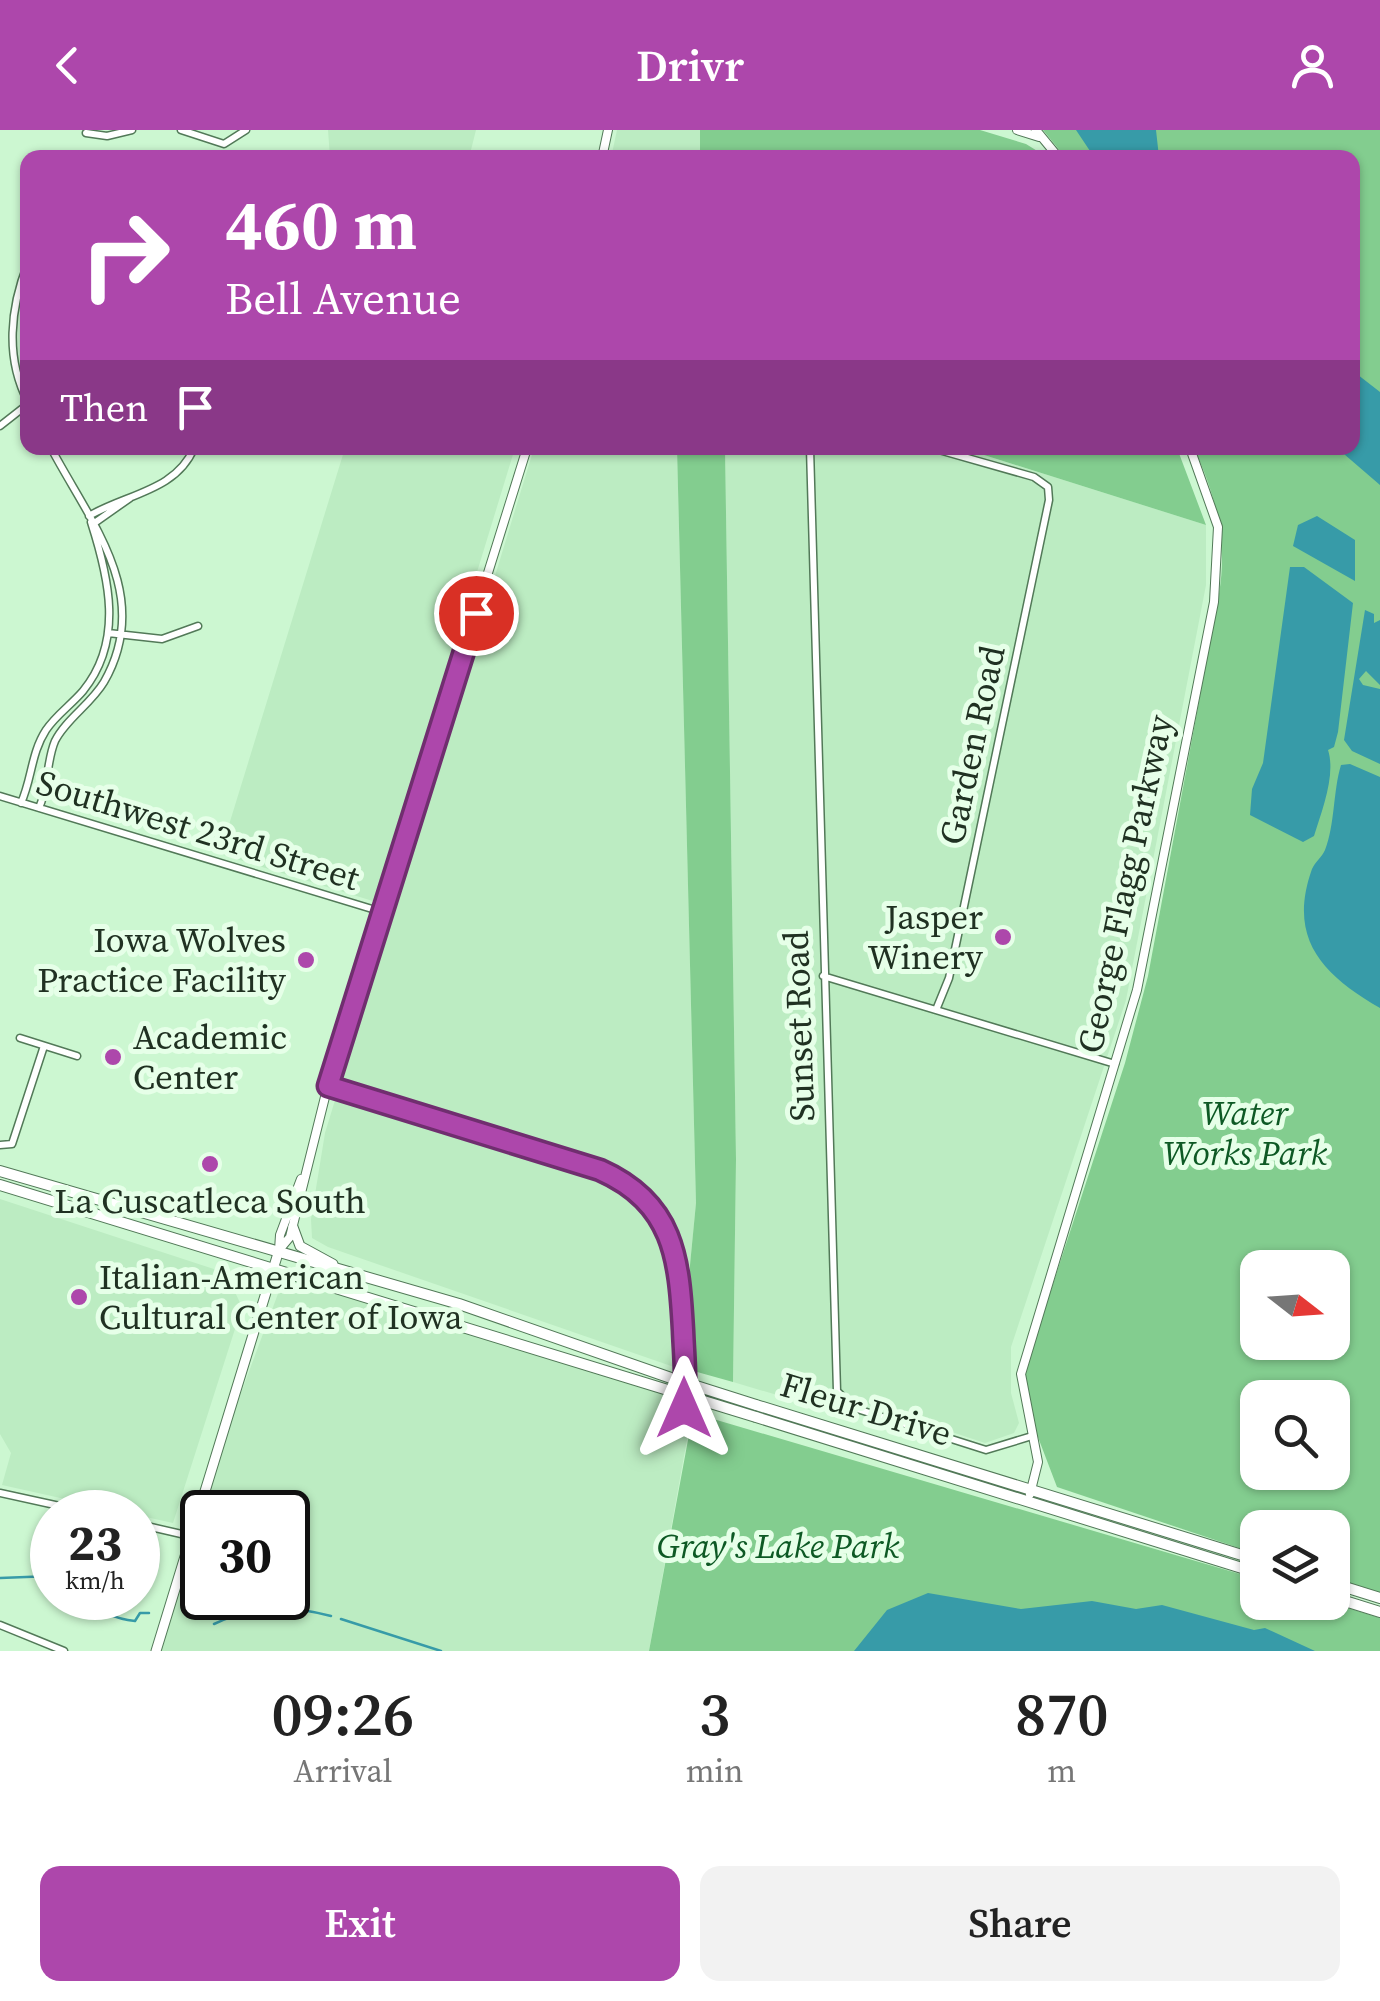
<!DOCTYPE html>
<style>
:root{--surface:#fff;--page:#f2f2f2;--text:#222;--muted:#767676;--accent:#ad47ab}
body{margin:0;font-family:"Source Serif 4",serif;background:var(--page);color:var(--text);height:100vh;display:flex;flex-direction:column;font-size:38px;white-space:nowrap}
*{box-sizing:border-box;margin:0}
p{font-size:32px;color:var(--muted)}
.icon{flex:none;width:55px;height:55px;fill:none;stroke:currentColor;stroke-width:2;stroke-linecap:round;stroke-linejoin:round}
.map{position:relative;height:1521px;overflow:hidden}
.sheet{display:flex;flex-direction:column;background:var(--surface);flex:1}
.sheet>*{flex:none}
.top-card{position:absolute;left:20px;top:20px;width:1340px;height:305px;border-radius:20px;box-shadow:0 2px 8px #0004;background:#ad47ab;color:#fff;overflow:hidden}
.needle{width:65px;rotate:107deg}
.buttons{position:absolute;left:1240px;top:1120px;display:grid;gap:20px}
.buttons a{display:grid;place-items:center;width:110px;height:110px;border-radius:20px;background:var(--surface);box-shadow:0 2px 8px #0004;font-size:50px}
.speed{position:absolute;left:30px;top:1360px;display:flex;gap:20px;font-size:50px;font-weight:700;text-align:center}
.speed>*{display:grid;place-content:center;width:130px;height:130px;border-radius:50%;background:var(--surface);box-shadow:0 2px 8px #0004;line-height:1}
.speed small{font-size:25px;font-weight:400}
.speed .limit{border:5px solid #111;border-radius:15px;background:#fff;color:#111}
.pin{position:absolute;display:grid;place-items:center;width:85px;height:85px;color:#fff;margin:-42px;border:5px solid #fff;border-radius:50%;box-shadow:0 2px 10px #0007}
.me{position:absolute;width:110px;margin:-55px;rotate:0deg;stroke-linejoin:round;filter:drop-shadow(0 0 8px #0008)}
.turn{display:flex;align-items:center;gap:35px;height:210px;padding:0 40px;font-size:45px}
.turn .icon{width:130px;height:130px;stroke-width:2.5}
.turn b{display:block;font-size:70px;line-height:85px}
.then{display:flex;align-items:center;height:95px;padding:0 40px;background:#0003;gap:20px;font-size:38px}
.eta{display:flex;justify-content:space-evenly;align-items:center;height:170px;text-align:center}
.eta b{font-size:60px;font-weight:600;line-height:70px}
.primary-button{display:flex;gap:20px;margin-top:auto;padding:20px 40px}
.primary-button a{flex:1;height:115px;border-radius:20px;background:var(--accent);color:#fff;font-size:40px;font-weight:600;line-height:115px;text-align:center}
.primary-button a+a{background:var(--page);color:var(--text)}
header{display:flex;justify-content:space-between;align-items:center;height:130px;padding:0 40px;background:var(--accent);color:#fff;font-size:45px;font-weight:600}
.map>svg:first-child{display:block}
.built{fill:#bcecc2;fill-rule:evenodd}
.green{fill:#83cd8f;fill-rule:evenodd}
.water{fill:#379ba8}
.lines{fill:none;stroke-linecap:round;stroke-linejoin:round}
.stream{stroke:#379ba8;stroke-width:2.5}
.minor-casing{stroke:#527958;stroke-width:9}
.tertiary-casing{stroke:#527958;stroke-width:10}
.secondary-casing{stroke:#527958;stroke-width:11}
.primary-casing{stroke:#527958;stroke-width:12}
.minor{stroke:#fff;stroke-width:6}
.tertiary{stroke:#fff;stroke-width:8}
.secondary{stroke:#fff;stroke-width:9}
.primary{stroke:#fff;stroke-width:10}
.primary-bridge-casing{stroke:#527958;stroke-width:12;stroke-linecap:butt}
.primary-bridge{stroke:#fff;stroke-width:10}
.route-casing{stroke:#702e6f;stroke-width:25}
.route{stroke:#ad47ab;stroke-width:18}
.poi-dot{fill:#ad47ab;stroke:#e6ffe8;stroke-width:4}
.labels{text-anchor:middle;stroke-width:10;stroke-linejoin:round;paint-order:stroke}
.street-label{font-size:35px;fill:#203122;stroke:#e6ffe8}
.poi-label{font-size:35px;fill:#203122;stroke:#e6ffe8;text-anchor:end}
.park-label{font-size:35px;font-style:italic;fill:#0d5924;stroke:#e6ffe8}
</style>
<header><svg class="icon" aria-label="back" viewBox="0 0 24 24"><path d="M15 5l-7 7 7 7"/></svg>Drivr<svg class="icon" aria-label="person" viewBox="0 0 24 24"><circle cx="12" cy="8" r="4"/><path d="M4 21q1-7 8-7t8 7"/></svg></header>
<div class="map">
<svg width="1380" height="1521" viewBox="0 0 1380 1521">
<rect width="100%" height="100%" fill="#ccf7d1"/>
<path class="built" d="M328 0H476L469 28 330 27Z
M617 0H700V27L611 28Z
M345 318H515L376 772 220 724Z
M534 318H677L696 1073 690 1135 674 1160V1237L328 1117 312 1108 311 1089 325 1003Z
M725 318H962L1206 395V455L1126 870 1011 1217V1263L1019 1293 1014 1303 985 1313 852 1269 828 1280 733 1252 736 1029Z
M0 1069 226 1143 242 1177 173 1393 2 1355 11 1323 0 1304Z
M292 1150 671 1261V1269L693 1276 649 1521H156L200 1373 279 1161ZM202 1382H288V1468H202Z"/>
<path class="green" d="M700 0H980L1026 14 1047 27H700Z
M1043 0H1380V1463L1333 1448 1332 1398H1258L1257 1424 1057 1357 1028 1281 1025 1240 1125 933 1148 846 1219 464C1228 410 1216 367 1194 318H1352V28L1065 27ZM1258 1138H1332V1212H1258ZM1258 1268H1332V1342H1258Z
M677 318H725L736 1029 733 1252 690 1240V1135L696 1073Z
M962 318H1177L1206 395Z
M693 1283 1257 1449 1258 1472 1332 1473 1380 1488V1521H649Z"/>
<path class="water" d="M1076 0H1156L1159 27H1094Z
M1353 241 1380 262V355L1337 318H1352Z
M1317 386 1355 410V451L1293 416 1298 395Z
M1290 437H1304L1353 473 1338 602 1334 617 1328 620C1336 645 1322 680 1314 706L1303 712 1250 685 1252 659 1263 633Z
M1365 480 1374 484V493L1380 490V555L1366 541 1359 549 1363 555 1380 559V634L1352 621 1344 610Z
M1350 634 1380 647V878C1323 845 1287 809 1312 739 1315 732 1322 727 1325 720 1335 695 1333 661 1341 635Z
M928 1463 1021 1479 1092 1471 1136 1479 1162 1475 1254 1500 1265 1498 1315 1521H854L887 1480Z"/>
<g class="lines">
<path class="stream" d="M0 1448 52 1446
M82 1468C96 1481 116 1489 135 1491L140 1483H149
M341 1489 441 1521
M214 1494C255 1475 288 1475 331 1486"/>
<g class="minor-casing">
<path id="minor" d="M181 0 224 14 246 0
M86 3 107 6 132 0
M28 133C10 178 5 228 28 272
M0 296 28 274
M810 318 837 1261 854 1278 986 1320 1032 1306
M932 318 1034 347 1048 357 1049 370 949 848 936 880
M89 386C126 364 176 361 194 318
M93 394 130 368
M108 503 162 509 198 496
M0 666 382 782
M21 673C32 649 31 623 46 600 56 585 71 575 83 561 124 511 109 448 91 392
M39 678C49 656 46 632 55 611 66 589 91 574 104 552 154 465 90 392 51 318
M823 846 1115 934
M20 908 77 926
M328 955 600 1040C624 1050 647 1066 660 1089 680 1121 695 1245 683 1281 678 1295 667 1301 654 1305
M0 1015 12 1014 44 916
M0 1363 87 1382
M138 1394 190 1406
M0 1495 64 1521"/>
</g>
<g class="tertiary-casing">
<path id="tertiary" d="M1017 0 1039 7
M1036 0 1059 28
M602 28 608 0
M279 1120 290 1107 328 955 527 318
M279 1120 280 1105 301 1049
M1030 1364 1038 1332 1021 1244 1137 860 1214 472 1218 397 1190 318"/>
</g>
<g class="secondary-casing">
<path id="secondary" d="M293 1097 300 1116 333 1134
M156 1521 279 1120"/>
</g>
<g class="primary-casing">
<path id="primary" d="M0 1041 459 1174 671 1248
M0 1055 671 1261
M756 1275 1258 1430
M756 1287 1258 1443
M1332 1453 1380 1468
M1332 1467 1380 1482"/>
</g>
<use href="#minor" class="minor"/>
<use href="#tertiary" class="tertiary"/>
<use href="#secondary" class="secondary"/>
<use href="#primary" class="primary"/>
<g class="primary-bridge-casing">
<path id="primary-bridge" d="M671 1248 756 1275
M671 1261 756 1287"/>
</g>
<use href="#primary-bridge" class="primary-bridge"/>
</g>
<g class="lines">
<g class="route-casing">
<path id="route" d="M476 483 328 956 600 1040C674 1073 679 1128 683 1200 684 1226 687 1252 684 1278"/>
</g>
<use href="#route" class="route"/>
</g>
<g class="poi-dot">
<circle cx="1003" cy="807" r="10"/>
<circle cx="306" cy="830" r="10"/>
<circle cx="113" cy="927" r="10"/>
<circle cx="210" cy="1034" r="10"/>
<circle cx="79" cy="1167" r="10"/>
</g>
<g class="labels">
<g class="street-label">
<text transform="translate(972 615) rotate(-78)" y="12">Garden Road</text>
<text transform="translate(198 700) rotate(17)" y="12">Southwest 23rd Street</text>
<text transform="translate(1125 754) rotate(-78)" y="12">George Flagg Parkway</text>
<text transform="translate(799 896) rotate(-92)" y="12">Sunset Road</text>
<text transform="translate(866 1279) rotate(17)" y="12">Fleur Drive</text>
</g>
<g class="poi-label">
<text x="983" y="799">Jasper<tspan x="983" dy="40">Winery</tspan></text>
<text x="286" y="822">Iowa Wolves<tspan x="286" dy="40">Practice Facility</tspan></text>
<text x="133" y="919" text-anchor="start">Academic<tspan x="133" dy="40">Center</tspan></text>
<text x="210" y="1083" text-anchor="middle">La Cuscatleca South</text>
<text x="99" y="1159" text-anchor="start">Italian-American<tspan x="99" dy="40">Cultural Center of Iowa</tspan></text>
</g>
<g class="park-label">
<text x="1245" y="995">Water<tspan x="1245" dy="40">Works Park</tspan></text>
<text x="778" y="1428">Gray's Lake Park</text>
</g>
</g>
</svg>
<div class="buttons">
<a><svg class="needle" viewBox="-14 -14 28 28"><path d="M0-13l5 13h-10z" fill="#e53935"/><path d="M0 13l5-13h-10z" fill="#767676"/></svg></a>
<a><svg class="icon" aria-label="search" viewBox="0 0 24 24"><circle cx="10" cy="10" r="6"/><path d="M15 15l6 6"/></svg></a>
<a><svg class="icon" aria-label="layers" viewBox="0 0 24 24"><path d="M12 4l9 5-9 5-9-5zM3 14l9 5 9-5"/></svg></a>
</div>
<div class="speed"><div>23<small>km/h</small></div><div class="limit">30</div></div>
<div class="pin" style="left:476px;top:483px;background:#d93025"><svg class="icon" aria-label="arrive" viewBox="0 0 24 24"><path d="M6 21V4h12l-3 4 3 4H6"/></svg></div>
<svg class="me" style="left:684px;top:1278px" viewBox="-20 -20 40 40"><path d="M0-17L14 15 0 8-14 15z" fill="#ad47ab" stroke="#fff" stroke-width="4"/></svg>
<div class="top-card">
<div class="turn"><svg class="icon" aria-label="right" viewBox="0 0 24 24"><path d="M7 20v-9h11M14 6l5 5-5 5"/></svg><div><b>460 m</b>Bell Avenue</div></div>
<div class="then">Then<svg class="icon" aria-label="arrive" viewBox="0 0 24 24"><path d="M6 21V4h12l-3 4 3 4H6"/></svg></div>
</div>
</div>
<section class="sheet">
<div class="eta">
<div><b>09:26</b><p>Arrival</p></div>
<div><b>3</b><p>min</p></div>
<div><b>870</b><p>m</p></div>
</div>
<div class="primary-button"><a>Exit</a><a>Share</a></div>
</section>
